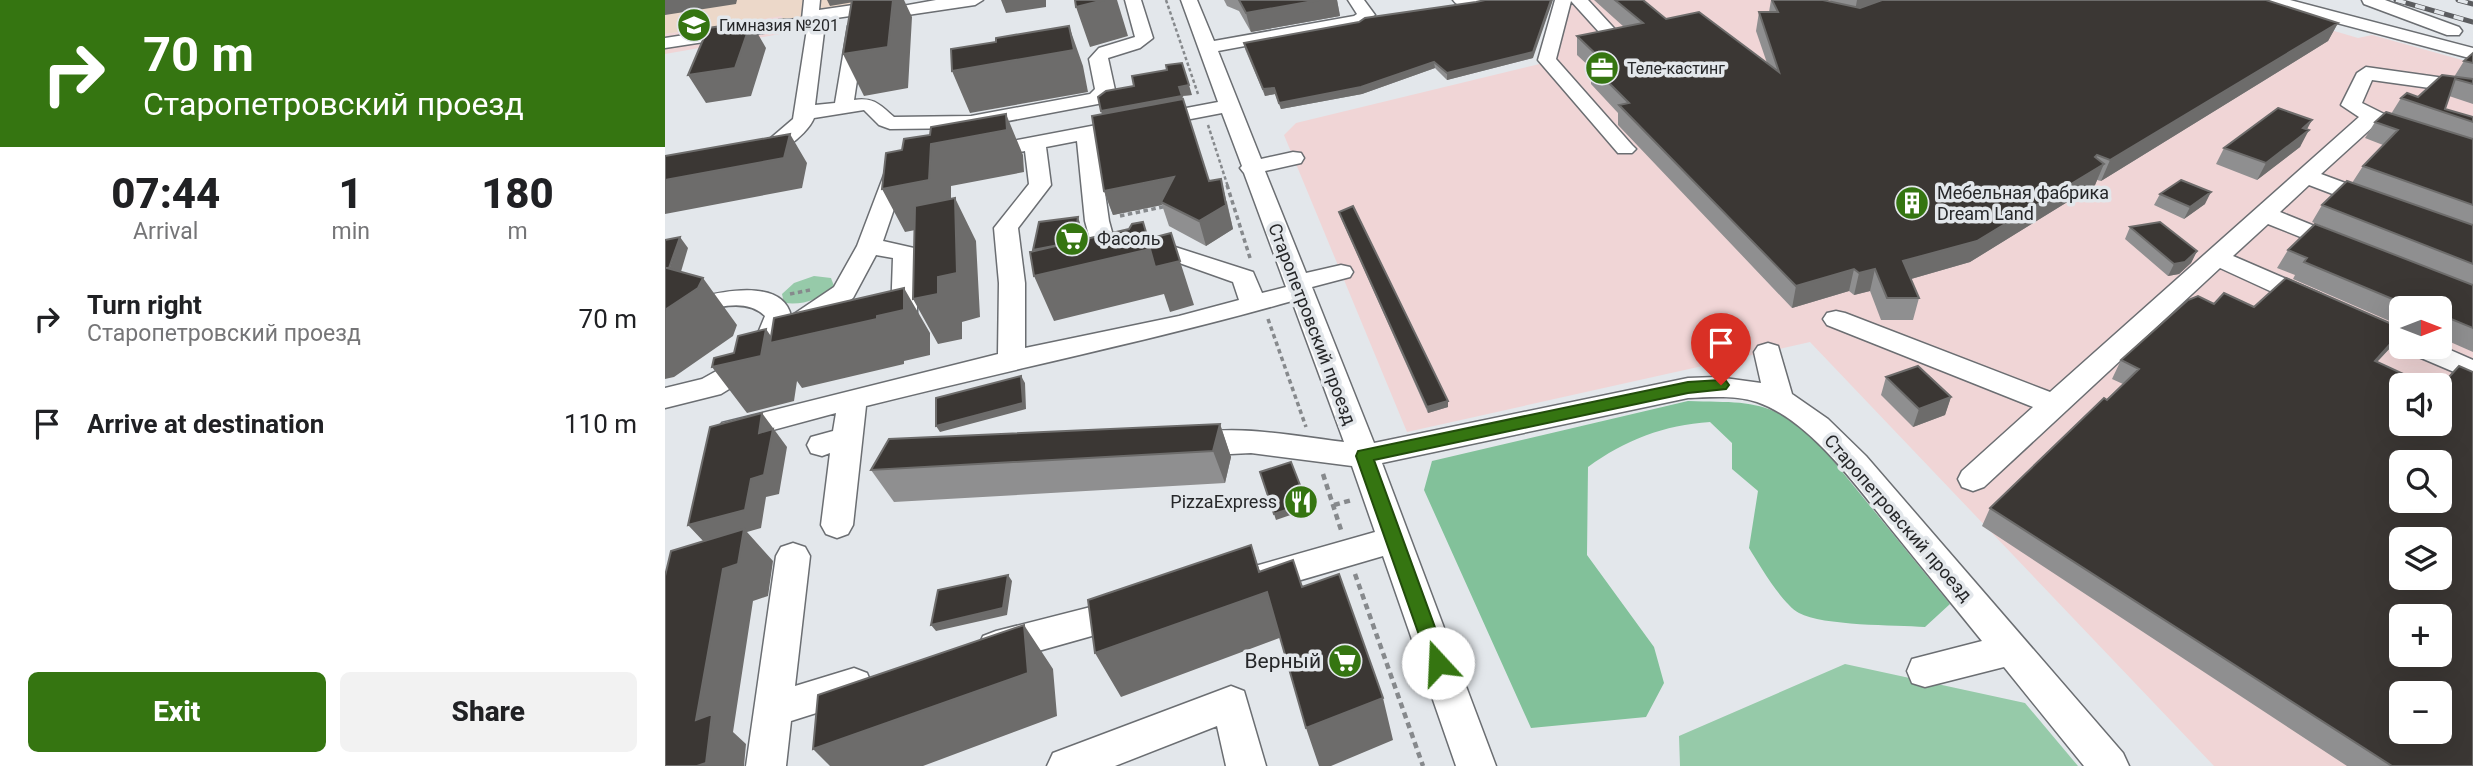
<!DOCTYPE html>
<meta charset="utf-8">
<style>
:root{--surface:#fff;--page:#f2f2f2;--text:#202124;--muted:#757577;--accent:#357511}
body{margin:0;font-family:Roboto,sans-serif;background:var(--page);color:var(--text);height:100vh;display:flex;flex-direction:column;font-size:26px;white-space:nowrap}
*{box-sizing:border-box;margin:0}
p{font-size:23px;color:var(--muted)}
.icon{flex:none;width:38px;height:38px;fill:none;stroke:currentColor;stroke-width:2;stroke-linecap:round;stroke-linejoin:round}
.map{position:relative;flex:1;overflow:hidden}
.sheet{display:flex;flex-direction:column;background:var(--surface);width:665px}
.sheet>*{flex:none}
.top-card{background:#357511;color:#fff;overflow:hidden}
.needle{width:46px;rotate:90deg}
.tools{position:absolute;left:1724px;top:296px;display:grid;gap:14px}
.tools a{display:grid;place-items:center;width:63px;height:63px;border-radius:10px;background:var(--surface);box-shadow:0 7px 28px #0002;font-size:35px}
.pin{position:absolute;display:grid;place-items:center;width:60px;height:60px;color:#fff;margin:-72px -30px;border-radius:50% 50% 50% 0;rotate:-45deg;box-shadow:0 0 7px #0007}
.pin .icon{rotate:45deg}
.me{position:absolute;width:77px;margin:-38px;rotate:340deg;stroke-linejoin:round;filter:drop-shadow(0 0 5px #0008)}
.turn{display:flex;align-items:center;gap:24px;height:147px;padding:0 28px;font-size:32px}
.turn .icon{width:91px;height:91px;stroke-width:2.5}
.turn b{display:block;font-size:49px;line-height:60px}
.eta{display:flex;justify-content:space-evenly;align-items:center;height:119px;text-align:center}
.eta b{font-size:42px;font-weight:800;line-height:49px}
.action{display:flex;gap:14px;margin-top:auto;padding:14px 28px}
.action a{flex:1;height:80px;border-radius:10px;background:var(--accent);color:#fff;font-size:28px;font-weight:800;line-height:80px;text-align:center}
.action a+a{background:var(--page);color:var(--text)}
ul{padding:0;list-style:none}
li{display:flex;align-items:center;gap:21px;height:105px;padding:0 28px}
li div{flex:1}
li b{display:block;font-size:26px}
li em{font-style:normal}
main{display:flex;flex:1;min-height:0}
.map>svg:first-child{display:block}
.industrial{fill:#f0d5d6;fill-rule:evenodd}
.education{fill:#ecd8c9}
.green{fill:#96caa9}
.forest{fill:#82c19a}
.lines{fill:none;stroke-linecap:round;stroke-linejoin:round}
.minor-casing{stroke:#6b6e72;stroke-width:3}
.path-far2{stroke:#86898c;stroke-width:2.5;stroke-dasharray:3.5 2.5;stroke-linecap:butt}
.path-far1{stroke:#86898c;stroke-width:3.5;stroke-dasharray:4.5 3.5;stroke-linecap:butt}
.path{stroke:#86898c;stroke-width:4.5;stroke-dasharray:6 4.5;stroke-linecap:butt}
.minor{fill:#fff;fill-rule:evenodd}
.rail-casing{stroke:#5b5c5f;stroke-width:5}
.rail{stroke:#e3e7eb;stroke-width:3.5;stroke-dasharray:10;stroke-linecap:butt}
.wall{fill:#8f8f90}
.shaded-wall{fill:#6d6c6b}
.building{fill:#3b3734;stroke:#6d6c6b;stroke-width:2;fill-rule:evenodd}
.route{fill:#357511;stroke:#224c0b;stroke-width:2}
.labels{text-anchor:middle;stroke-width:7;stroke-linejoin:round;paint-order:stroke}
.far-poi-label{font-size:16px;fill:#262729;stroke:#e3e7eb;text-anchor:start}
.poi-label{font-size:18px;fill:#262729;stroke:#e3e7eb;text-anchor:start}
.street-label{font-size:18px;fill:#262729;stroke:#e3e7eb}
.near-poi-label{font-size:21px;fill:#262729;stroke:#e3e7eb;text-anchor:end}
</style>
<main>
<section class="sheet">
<div class="top-card">
<div class="turn"><svg class="icon" aria-label="right" viewBox="0 0 24 24"><path d="M7 20v-9h11M14 6l5 5-5 5"/></svg><div><b>70 m</b>Старопетровский проезд</div></div>
</div>
<div class="eta">
<div><b>07:44</b><p>Arrival</p></div>
<div><b>1</b><p>min</p></div>
<div><b>180</b><p>m</p></div>
</div>
<ul>
<li><svg class="icon" aria-label="right" viewBox="0 0 24 24"><path d="M7 20v-9h11M14 6l5 5-5 5"/></svg><div><b>Turn right</b><p>Старопетровский проезд</p></div><em>70 m</em></li>
<li><svg class="icon" aria-label="arrive" viewBox="0 0 24 24"><path d="M6 21V4h12l-3 4 3 4H6"/></svg><div><b>Arrive at destination</b></div><em>110 m</em></li>
</ul>
<div class="action"><a>Exit</a><a>Share</a></div>
</section>
<div class="map">
<svg width="1808" height="766" viewBox="0 0 1808 766">
<rect width="100%" height="100%" fill="#e3e7eb"/>
<path class="industrial" d="M907 0H1564L1693 38 1707 35 1808 63V766H1549L1145 342 742 432 619 135 631 123 887 61ZM1736 308H1774V346H1736ZM1736 385H1774V424H1736ZM1736 462H1774V500H1736ZM1736 539H1774V578H1736ZM1736 616H1774V654H1736ZM1736 693H1774V732H1736Z
M118 15 115 34 0 54V34Z"/>
<path class="education" d="M0 0H219L218 8 116 22 117 16 0 34Z"/>
<path class="green" d="M149 276 166 278 169 286C153 300 140 305 119 303L117 294 129 283Z
M1180 664 1360 703 1413 766H1015L1014 736Z"/>
<path class="forest" d="M1023 401C1081 403 1100 398 1148 436L1285 604 1260 627C1230 625 1158 626 1134 613 1117 604 1094 564 1084 548L1093 491 1067 469V443L1045 422C999 425 960 440 923 467L922 555 989 647 999 683 981 717 866 728 759 490 767 461Z"/>
<g class="lines">
<g class="minor-casing">
<path id="minor" d="M139 0H155L154 10 202 3 204 0H216L218 3 215 10 271 0H318L310 5 229 17 200 28 189 100C209 97 215 105 229 117L306 116 425 94 430 89 424 59 434 48 470 37 460 0H476L488 38 475 48 443 58 450 90 438 103 306 128 225 129 214 125 199 110 149 118C142 136 104 164 84 160L81 155 84 150 94 148 128 119 142 29 116 30 0 48V38L116 20 137 19ZM206 13 194 17 183 26 170 103 150 105 160 24 157 20Z
M516 0H532L549 41 689 16 692 14 683 0H699L710 15 694 25 553 51 596 159 628 152 636 153 639 158 636 163 600 171 641 273 676 265 685 267 688 272 685 277 647 287 709 443 1023 378 1052 377 1096 383 1089 352 1093 346 1103 343 1113 346 1127 394 1163 419 1201 456 1458 753 1464 766H1419L1339 667 1260 687 1247 683 1242 671 1247 659 1317 641C1287 604 1256 566 1226 529 1191 486 1146 421 1092 402 1070 395 1046 397 1023 398L717 463 831 766H791L718 556 595 592 583 588 578 578 583 568 710 532 687 466 586 453 525 456 514 453 510 445 514 437C564 422 628 436 679 442L627 301C486 341 343 370 201 406L188 525 183 534 172 538 161 534 156 525 165 453 157 456 146 453 142 445 146 437 168 431 171 413 67 441 57 437 52 430 57 423 333 354 334 283 329 228 364 184 360 151 316 159 309 157 305 153 309 149 316 147 553 102ZM557 113 577 166 575 168 579 173 621 287 597 293 588 272 507 246 469 253 466 258 469 263 478 265 506 260 568 282 574 300 514 316 360 348V283L353 228 386 185 381 147 412 141 420 221 432 265 435 270 444 272 453 270 456 265 444 221 432 137Z
M788 0H821L819 4C808 6 795 10 788 0Z
M890 0H923L959 39 956 43H944L906 1 891 59 967 145 971 149 967 153H953L873 60Z
M1598 0H1625L1808 48V59L1600 4Z
M1697 0H1720L1794 27 1797 31 1794 35H1782L1699 4Z
M1701 67 1808 82V94L1707 80 1697 103 1729 119 1732 123 1729 127 1722 129 1710 125 1656 174 1718 197 1721 202 1718 207H1702L1644 185 1615 212 1684 240 1688 245 1684 250H1668L1603 224 1568 256 1656 294 1660 300 1656 306 1647 308 1638 306 1555 268 1319 487 1308 491 1297 487 1293 479 1297 471 1368 407 1162 325 1158 319 1162 313 1171 311 1180 313 1385 392 1694 117 1676 105 1692 73Z
M238 160 246 161 249 166 242 171 218 241 249 248 252 253V321L248 327 233 330 224 328 220 322 226 315 228 258 211 255 188 298 134 335 118 336 110 351 101 354 92 351 88 345 100 316C74 291 29 317 0 324V307C28 298 116 270 126 316L169 287 192 246 222 167 225 162Z
M1774 345 1808 360V380L1742 352 1739 346Z
M90 352 100 355 104 361 100 367 56 394 0 408V388L37 379 80 355Z
M128 543 140 547 145 556 130 686 189 668 202 673 207 685 202 697 126 721 121 766H81L111 556 116 547Z
M461 598 473 603 478 613 473 623 331 663 318 658 313 647 318 636 331 631Z
M566 686 579 691 601 766H561L552 726 450 766H382L388 753Z"/>
</g>
<path class="path-far2" d="M501 0 533 94
M543 125 563 187"/>
<path class="path-far1" d="M562 185 586 261
M455 216 502 206
M125 294 145 290
M603 319 641 427"/>
<path class="path" d="M658 474 677 533
M669 505 687 500
M690 574 758 766"/>
<use href="#minor" class="minor"/>
<g class="rail-casing">
<path id="rail" d="M1731 0 1808 22
M1793 0 1808 4"/>
</g>
<use href="#rail" class="rail"/>
</g>
<path class="wall" d="M559 0H672L675 16 586 32 574 11 562 6Z
M929 0H978L1001 19 1102 63 1091 31 1094 12H1104L1106 0H1158L1170 3 1164 0H1216L1673 23 1663 41 1436 181 1432 180 1430 185 1305 262 1246 279 1254 298 1248 320H1216L1205 291 1189 295 1184 291 1127 308 953 125V113L926 84V68L912 55V36L959 27Z
M579 43 868 58 782 80 770 68 697 94 616 109 610 94 600 96 580 49Z
M1808 53V104L1784 96 1780 109 1808 117V352L1774 337V308H1736V326L1628 279 1630 275 1612 268 1623 250 1704 245 1647 222 1657 205 1687 183 1698 166 1718 145 1700 138 1710 122 1726 114 1736 98 1753 97 1789 77 1799 61Z
M527 95 517 96 518 99 544 181 562 202 568 229 541 246 504 226 497 205 448 215 439 191 437 114 433 97Z
M1642 129 1635 147 1592 180 1551 164 1559 148Z
M1495 194 1540 204 1519 219 1489 205Z
M674 212 783 401V407L763 413 676 218Z
M1465 227 1532 251 1526 263 1514 274 1503 276 1460 239Z
M1549 304 1589 307 1726 347 1712 362 1808 766H1682L1317 526 1325 508 1458 384 1447 379 1456 360Z
M1221 377 1286 397 1280 415 1248 427 1216 395Z
M555 424 566 457 560 483 229 502 206 470Z"/>
<path class="shaded-wall" d="M0 0H72L71 4 0 15Z
M162 0H201L165 6Z
M228 0H239L247 17 243 88 199 96 178 54Z
M336 0H381V7L341 13Z
M439 0H452L463 36 425 47 411 7Z
M654 0H672L675 16 586 32 581 13Z
M886 0H888L868 58 782 80V73Z
M1192 0H1216L1190 11Z
M86 22 101 48 86 96 41 103 23 75Z
M1673 23 1663 41 1436 181 1445 160Z
M404 26 418 66 423 92 305 113 287 71Z
M769 62 770 68 697 94 616 109 614 103Z
M524 85 527 95 517 96 520 105 439 120 436 111 514 87Z
M609 88 610 94 600 96 598 89Z
M341 114 358 155 359 172 286 186V223L240 232 217 189 266 144Z
M1647 120 1640 133 1644 130 1635 147 1592 180 1601 163 1638 128Z
M125 134 142 163 137 188 0 214V180Z
M1439 164 1430 185 1305 262 1232 283 1238 261 1424 173Z
M509 177 496 202 497 205 448 215 439 191Z
M556 179 568 229 541 246 534 221Z
M1546 192 1540 204 1519 219 1525 207Z
M290 198 311 241 315 317 297 322V339L273 344 248 299Z
M413 217 415 223 411 250 370 256Z
M478 222 493 266 506 233 529 305 505 312 499 294 389 321 369 276 485 249Z
M15 237 23 248 7 302 0 282Z
M1532 251 1526 263 1514 274 1503 276 1509 264Z
M1189 269 1184 291 1127 308 1131 286Z
M1210 269 1205 291 1189 295 1194 273Z
M38 278 72 325 68 336 9 377 0 379V310Z
M239 288 265 333V355L239 361V364L137 388 132 381 129 401 82 413 47 367 96 356 101 329 110 342 212 316Z
M1736 333 1726 347 1696 379 1710 361Z
M356 376 360 383 361 409 275 432 271 426Z
M1286 397 1280 415 1248 427 1254 409Z
M783 401V407L763 413 762 407Z
M97 413 122 447 114 494 101 497 96 528 82 532 108 561 103 596 88 601 68 732 81 744 79 766H32L31 720 40 543 23 525 86 479Z
M555 424 566 457 560 483 548 451Z
M642 503 643 509 611 520 609 514Z
M586 545 617 637 456 697 430 653 594 572Z
M343 575 347 581 342 615 271 631 266 625Z
M359 625 388 669 392 716 258 766H165L148 749Z
M718 698 728 740 666 766H654L641 728Z"/>
<path class="building" d="M187 0H228L223 47 178 54Z
M410 0H439L411 7Z
M574 0H654L581 13Z
M820 0H886L868 52 782 73 769 62 696 87 614 103 609 88 598 89 579 43 694 22 700 18 811 2Z
M950 0H978L1001 19 1034 12 1114 72 1094 12H1113L1107 0H1158L1195 8 1217 0H1601L1673 23 1445 160 1432 155 1430 157 1439 164 1312 241 1238 261 1254 298H1222L1210 269 1194 273 1189 269 1131 286 954 105 964 103 926 65 939 62 912 36 978 23Z
M86 22 70 68 23 75 43 28Z
M404 26 409 50 287 71 286 49 331 42V38Z
M1808 53V63L1799 61Z
M517 63 524 85 514 87 517 96 436 111 433 97 441 91 469 86 467 76 502 70 501 65Z
M1777 75 1808 79V84L1790 79 1780 109 1808 117V122L1736 98 1742 93 1753 97Z
M518 99 544 181 556 179 561 205 534 221 496 202 509 177 439 191 427 116Z
M1613 108 1647 120 1638 128 1644 130 1601 163 1559 148Z
M1721 112 1808 139V205L1698 166 1733 130 1710 122Z
M341 114 342 130 266 144 264 180 217 189 221 153 237 150 239 139 265 135 266 127Z
M125 134 119 158 0 180V156Z
M1516 180 1546 192 1525 207 1495 194Z
M1682 181 1808 225V264L1657 205Z
M290 198 292 273 273 277V294L248 299 250 206Z
M688 206 783 401 762 407 674 212Z
M413 217 409 242 368 250 374 222Z
M478 222 483 239 506 233 515 261 490 267 485 249 369 276 365 252 464 229 467 224Z
M1495 222 1532 251 1520 262 1509 264 1465 227Z
M1650 224 1808 285V328L1774 314V308H1749L1639 262 1642 258 1623 250Z
M15 237 4 268H0V240Z
M0 268H2L38 278 33 288 0 310Z
M1621 278 1736 328V332L1710 361 1762 385H1736V424H1774V388L1794 366 1808 372V766H1727L1325 508 1439 398 1442 400 1474 369 1456 360 1523 300 1533 296 1549 304 1559 293 1589 307ZM1736 462H1774V500H1736ZM1736 539H1774V578H1736ZM1736 616H1774V654H1736ZM1736 693H1774V732H1736Z
M239 288V310L212 316V319L105 343 109 318Z
M101 329 96 356 47 367 49 358 69 353 73 336Z
M1253 366 1286 397 1254 409 1221 377Z
M356 376 358 403 271 426V398Z
M97 413 94 433 108 429 99 475 86 479 80 510 23 525 45 427Z
M555 424 548 451 206 470 224 439Z
M626 462 642 503 609 514 595 472Z
M79 529 73 564 58 569 31 720 47 714 41 763 32 766H0V576L6 551Z
M586 545 594 572 628 560 637 587 674 574 718 698 641 728 602 592 430 653 423 600Z
M343 575 338 608 266 625 273 590Z
M359 625 363 673 148 749 153 695Z"/>
<path class="route" d="M1056 380 1061 381 1064 385 1061 389 1023 393 709 460 783 663 780 669 773 672 766 669 691 456 693 451 1023 382Z"/>
<defs>
<g id="school-disc" transform="scale(1.75)"><circle r="9.5" fill="#357511" stroke="#e3e7eb"/><path d="M0-5L7-2L0 1L-7-2ZM-4 1L0 2.5L4 1V4Q0 6-4 4Z" fill="#fff"/></g>
<g id="office-disc" transform="scale(1.75)"><circle r="9.5" fill="#357511" stroke="#e3e7eb"/><path d="M-6-3h4V-5.5h4V-3h4V5H-6ZM-1-4.5V-3h2v-1.5ZM-6 0V1H6V0Z" fill="#fff"/></g>
<g id="building-disc" transform="scale(1.75)"><circle r="9.5" fill="#357511" stroke="#e3e7eb"/><path d="M-4-6H4V6H1V3H-1V6H-4ZM-2.5-4.3h1.7v1.8h-1.7ZM.8-4.3h1.7v1.8H.8ZM-2.5-1h1.7V.8h-1.7ZM.8-1h1.7V.8H.8Z" fill="#fff"/></g>
<g id="supermarket-disc" transform="scale(1.75)"><circle r="9.5" fill="#357511" stroke="#e3e7eb"/><path d="M-6-5.5h2.5l.6 2H6L4.5 2H-2.5L-4.4-4H-6ZM-1.5 3.2a1.3 1.3 0 1 0 .1 0ZM3 3.2a1.3 1.3 0 1 0 .1 0Z" fill="#fff"/></g>
<g id="restaurant-disc" transform="scale(1.75)"><circle r="9.5" fill="#357511" stroke="#e3e7eb"/><path d="M-5-6h1v4h1v-4h1v4h1v-4h1v5L-1.5 .5V6h-2V.5L-5-1ZM5-6V6H3V1.5H1.5Q1.5-4 5-6Z" fill="#fff"/></g>
</defs>
<g fill-rule="evenodd">
<use href="#school-disc" x="29" y="25"/>
<use href="#office-disc" x="937" y="68"/>
<use href="#building-disc" x="1247" y="203"/>
<use href="#supermarket-disc" x="407" y="239"/>
<use href="#restaurant-disc" x="636" y="502"/>
<use href="#supermarket-disc" x="680" y="661"/>
</g>
<g class="labels">
<g class="far-poi-label">
<text x="54" y="31">Гимназия №201</text>
<text x="962" y="74">Теле-кастинг</text>
</g>
<g class="poi-label">
<text x="1272" y="199">Мебельная фабрика<tspan x="1272" dy="21">Dream Land</tspan></text>
<text x="432" y="245">Фасоль</text>
<text x="612" y="508" text-anchor="end">PizzaExpress</text>
</g>
<g class="street-label">
<text transform="translate(647 324) rotate(69)" y="6">Старопетровский проезд</text>
<text transform="translate(1233 518) rotate(49)" y="6">Старопетровский проезд</text>
</g>
<g class="near-poi-label">
<text x="656" y="668">Верный</text>
</g>
</g>
</svg>
<div class="tools">
<a><svg class="needle" viewBox="-14 -14 28 28"><path d="M0-13l5 13h-10z" fill="#e53935"/><path d="M0 13l5-13h-10z" fill="#757577"/></svg></a>
<a><svg class="icon" aria-label="sound" viewBox="0 0 24 24"><path d="M4 9h4l5-4v14l-5-4H4zM17 9q2 3 0 6"/></svg></a>
<a><svg class="icon" aria-label="search" viewBox="0 0 24 24"><circle cx="10" cy="10" r="6"/><path d="M15 15l6 6"/></svg></a>
<a><svg class="icon" aria-label="layers" viewBox="0 0 24 24"><path d="M12 4l9 5-9 5-9-5zM3 14l9 5 9-5"/></svg></a>
<a>+</a>
<a>−</a>
</div>
<div class="pin" style="left:1056px;top:385px;background:#d93025"><svg class="icon" aria-label="arrive" viewBox="0 0 24 24"><path d="M6 21V4h12l-3 4 3 4H6"/></svg></div>
<svg class="me" style="left:773px;top:663px" viewBox="-20 -20 40 40"><circle r="19" fill="#fff"/><path d="M0-13L10 11 0 6-10 11z" fill="#357511"/></svg>
</div>
</main>
